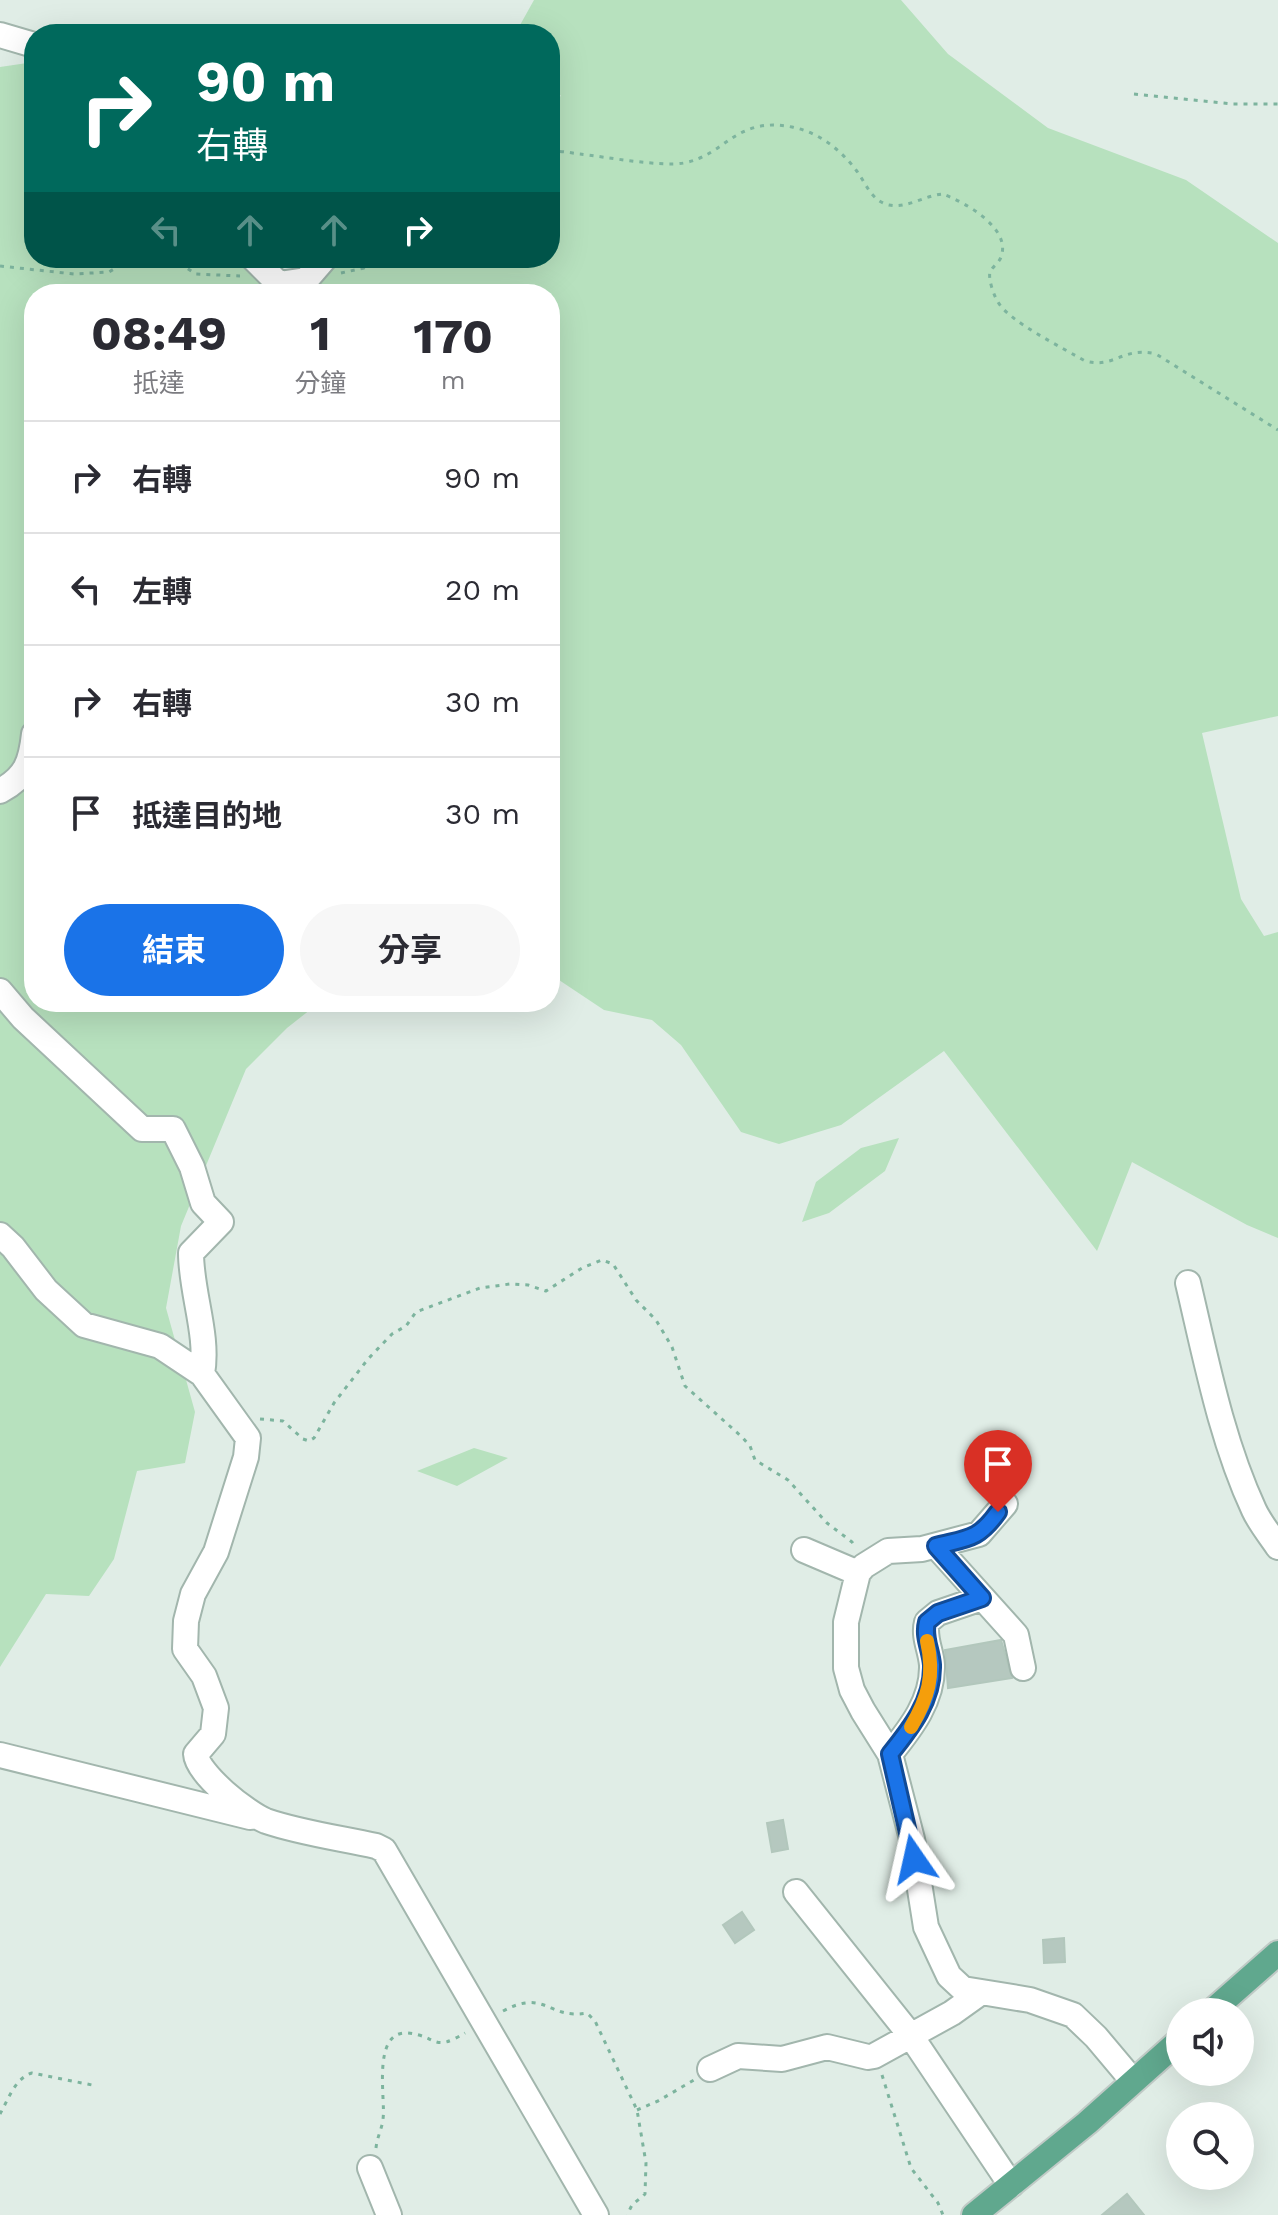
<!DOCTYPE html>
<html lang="zh-TW">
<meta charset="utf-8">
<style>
:root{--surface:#fff;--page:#f7f7f7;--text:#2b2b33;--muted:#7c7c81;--line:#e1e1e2;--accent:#1a73e8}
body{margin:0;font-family:"Work Sans","Noto Sans TC",sans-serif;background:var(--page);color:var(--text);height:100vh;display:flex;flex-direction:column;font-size:30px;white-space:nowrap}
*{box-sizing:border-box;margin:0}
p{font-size:26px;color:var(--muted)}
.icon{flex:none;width:44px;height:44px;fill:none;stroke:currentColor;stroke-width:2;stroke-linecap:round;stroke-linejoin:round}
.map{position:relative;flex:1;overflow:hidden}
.panel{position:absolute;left:24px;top:284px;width:536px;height:728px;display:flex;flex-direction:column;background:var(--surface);border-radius:32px;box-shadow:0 8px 32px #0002}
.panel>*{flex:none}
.top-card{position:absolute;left:24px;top:24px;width:536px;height:244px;border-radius:32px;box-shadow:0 8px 32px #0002;background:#00695c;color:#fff;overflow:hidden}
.buttons{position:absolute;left:1166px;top:1998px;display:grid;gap:16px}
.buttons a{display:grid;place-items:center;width:88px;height:88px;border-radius:50%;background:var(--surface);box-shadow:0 8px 32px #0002;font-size:40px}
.pin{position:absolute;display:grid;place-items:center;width:68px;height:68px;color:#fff;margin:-82px -34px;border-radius:50% 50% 50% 0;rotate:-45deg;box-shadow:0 0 8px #0007}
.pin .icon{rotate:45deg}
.me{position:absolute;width:88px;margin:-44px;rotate:349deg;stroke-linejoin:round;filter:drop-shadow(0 0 6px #0008)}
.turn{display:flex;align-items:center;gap:28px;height:168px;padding:0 40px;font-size:36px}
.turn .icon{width:104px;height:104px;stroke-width:2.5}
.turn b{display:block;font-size:56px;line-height:68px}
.lanes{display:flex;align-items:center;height:76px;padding:0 40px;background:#0003;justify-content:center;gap:40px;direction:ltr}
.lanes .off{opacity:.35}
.eta{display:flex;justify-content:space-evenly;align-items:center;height:136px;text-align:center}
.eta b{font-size:48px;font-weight:700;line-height:56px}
.primary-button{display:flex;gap:16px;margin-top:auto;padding:16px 40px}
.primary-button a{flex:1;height:92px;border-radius:48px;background:var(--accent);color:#fff;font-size:32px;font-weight:700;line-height:92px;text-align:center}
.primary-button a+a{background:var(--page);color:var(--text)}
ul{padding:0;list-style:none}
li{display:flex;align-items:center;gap:24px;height:112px;padding:0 40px;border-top:2px solid var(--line)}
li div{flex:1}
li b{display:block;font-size:30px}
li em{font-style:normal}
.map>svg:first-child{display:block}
.green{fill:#b7e1be}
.building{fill:#b5c8bf;stroke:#b2c7bc;stroke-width:2}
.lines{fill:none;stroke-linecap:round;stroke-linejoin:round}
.minor-casing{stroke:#a2b6ad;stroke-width:28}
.major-casing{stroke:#c0cac6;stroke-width:28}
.path{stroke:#7db49e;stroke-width:3;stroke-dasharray:4 6;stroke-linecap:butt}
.minor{stroke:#fff;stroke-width:24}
.major{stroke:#60a88e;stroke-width:24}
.route-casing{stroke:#114b97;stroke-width:20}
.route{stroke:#1a73e8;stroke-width:14}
.slow{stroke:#f59e0b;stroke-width:14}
</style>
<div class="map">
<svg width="1278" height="2215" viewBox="0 0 1278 2215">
<rect width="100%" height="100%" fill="#e0ede6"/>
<path class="green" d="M534 0H901L948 54 1048 128 1186 180 1278 243V716L1202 733 1241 899 1264 936 1278 932V1238L1247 1225 1132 1162 1097 1251 944 1051 841 1125 779 1144 741 1132 681 1045 652 1020 604 1010 550 974V294H34V1002H320L287 1028 246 1069 181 1226 166 1308 195 1412 185 1463 137 1471 114 1559 89 1596 46 1594 0 1667V67L34 62V258H246L300 276 316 258H550V101L561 96 550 83V34H515Z
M899 1138 885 1171 829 1213 802 1222 816 1182 861 1148Z
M474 1448 508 1458 457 1486 417 1471Z"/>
<path class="building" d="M1001 1640 1012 1678 948 1688 945 1650Z
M783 1820 788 1849 772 1852 767 1823Z
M742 1912 754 1930 735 1943 723 1925Z
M1064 1938 1065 1962 1044 1963 1043 1940Z
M1127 2194 1144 2215H1102Z"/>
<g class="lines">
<g class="minor-casing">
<path id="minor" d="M0 35 34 45
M253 258 279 284 276 294
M279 284 306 280 325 258
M0 791C26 777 31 762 34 734
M0 991 23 1018 142 1129H173L192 1167 203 1203 221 1222 191 1253C191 1293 209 1335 202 1374L248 1438 246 1457 216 1552 193 1594 186 1621 185 1649 204 1676 216 1708 213 1734 196 1754C197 1774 248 1814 266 1821 301 1833 340 1838 376 1846L384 1850 596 2215
M0 1235 13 1247 46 1290 84 1325 160 1346 202 1374
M1188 1283C1206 1359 1221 1439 1254 1510 1260 1523 1270 1535 1278 1547
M1005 1504 979 1534 922 1549 888 1551 864 1566 858 1573 846 1622V1668L852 1690 863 1711 890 1754 912 1839 926 1927 949 1976 963 1989 1030 2000 1073 2015 1096 2037 1133 2081
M936 1546 1016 1635 1023 1668
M804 1550 858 1573
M890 1754C911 1728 933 1700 932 1665 931 1650 923 1637 927 1622L938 1613 982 1598
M0 1755 250 1817
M796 1892 911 2036 1011 2185
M710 2069 738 2056 782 2059 827 2047 868 2057 874 2056 952 2013 980 1993
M370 2168 389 2215"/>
</g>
<g class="major-casing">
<path id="major" d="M1211 2012 1278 1953
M974 2215 1087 2123 1180 2040"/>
</g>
<path class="path" d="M1134 94 1233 104H1278
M550 152C560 150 570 153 580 154 606 157 661 167 684 163 726 155 735 116 792 127 818 132 840 149 856 170 866 183 871 201 889 205 907 209 925 195 943 194 964 202 1012 228 1001 257 999 263 992 267 990 272 988 279 994 296 998 302 1008 321 1065 349 1085 361 1115 369 1122 346 1156 354L1278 430
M171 258 196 274 240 276
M0 266 74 274 109 272 132 258
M341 273 364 268 375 258
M260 1419 283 1421 303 1439 309 1441 314 1438 334 1403 368 1359 392 1334 406 1326 416 1312 480 1288 510 1284 528 1285 546 1291 582 1268 602 1260 613 1264 636 1300 656 1320 672 1347 685 1386 742 1437 750 1446 755 1460 788 1480 827 1523 852 1542 856 1548
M503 2011C546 1988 548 2020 587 2013L595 2021 637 2110 646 2163 645 2194 632 2205 627 2215
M882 2075 911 2168 938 2203 943 2215
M637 2110 658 2101 694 2080
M0 2114C8 2100 15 2078 32 2073L92 2085
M376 2148C377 2137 382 2129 383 2119 386 2100 371 2030 408 2033 438 2036 432 2053 465 2033"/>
<use href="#minor" class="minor"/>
<use href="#major" class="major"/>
</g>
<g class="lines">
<g class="route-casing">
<path id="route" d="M914 1859 890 1754C911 1728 933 1700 932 1665 931 1650 923 1637 927 1622L938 1613 982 1598 936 1546C968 1538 978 1540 998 1512"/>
</g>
<use href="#route" class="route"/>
<path class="slow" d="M911 1727C928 1698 935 1676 927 1641"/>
</g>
</svg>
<div class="buttons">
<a><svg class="icon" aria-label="sound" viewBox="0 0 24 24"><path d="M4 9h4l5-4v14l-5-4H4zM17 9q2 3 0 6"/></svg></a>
<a><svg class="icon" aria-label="search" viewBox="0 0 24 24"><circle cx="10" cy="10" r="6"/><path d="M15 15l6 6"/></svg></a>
</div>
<div class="pin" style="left:998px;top:1512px;background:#d93025"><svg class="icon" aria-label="arrive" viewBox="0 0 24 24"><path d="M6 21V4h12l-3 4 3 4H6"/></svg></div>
<svg class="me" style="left:914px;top:1859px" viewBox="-20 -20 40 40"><path d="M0-17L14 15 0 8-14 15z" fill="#1a73e8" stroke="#fff" stroke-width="4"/></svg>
<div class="top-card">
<div class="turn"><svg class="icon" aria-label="right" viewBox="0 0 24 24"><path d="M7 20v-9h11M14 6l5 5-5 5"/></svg><div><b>90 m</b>右轉</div></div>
<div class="lanes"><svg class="icon off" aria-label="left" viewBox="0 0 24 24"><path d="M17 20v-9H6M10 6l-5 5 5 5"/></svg><svg class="icon off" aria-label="ahead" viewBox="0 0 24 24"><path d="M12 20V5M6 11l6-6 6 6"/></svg><svg class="icon off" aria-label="ahead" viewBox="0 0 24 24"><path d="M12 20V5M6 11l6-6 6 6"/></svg><svg class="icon" aria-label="right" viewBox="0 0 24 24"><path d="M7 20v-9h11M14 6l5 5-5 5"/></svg></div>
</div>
<section class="panel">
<div class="eta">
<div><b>08:49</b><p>抵達</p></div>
<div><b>1</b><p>分鐘</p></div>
<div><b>170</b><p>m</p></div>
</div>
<ul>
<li><svg class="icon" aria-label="right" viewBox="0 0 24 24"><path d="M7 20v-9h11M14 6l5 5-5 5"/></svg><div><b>右轉</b></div><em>90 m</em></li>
<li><svg class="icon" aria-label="left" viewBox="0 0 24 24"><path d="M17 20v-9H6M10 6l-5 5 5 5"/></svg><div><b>左轉</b></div><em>20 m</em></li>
<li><svg class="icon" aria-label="right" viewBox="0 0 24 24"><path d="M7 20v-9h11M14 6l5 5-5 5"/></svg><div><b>右轉</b></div><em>30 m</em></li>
<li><svg class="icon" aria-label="arrive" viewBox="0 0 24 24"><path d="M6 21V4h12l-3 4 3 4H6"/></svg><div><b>抵達目的地</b></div><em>30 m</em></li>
</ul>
<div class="primary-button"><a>結束</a><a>分享</a></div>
</section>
</div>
